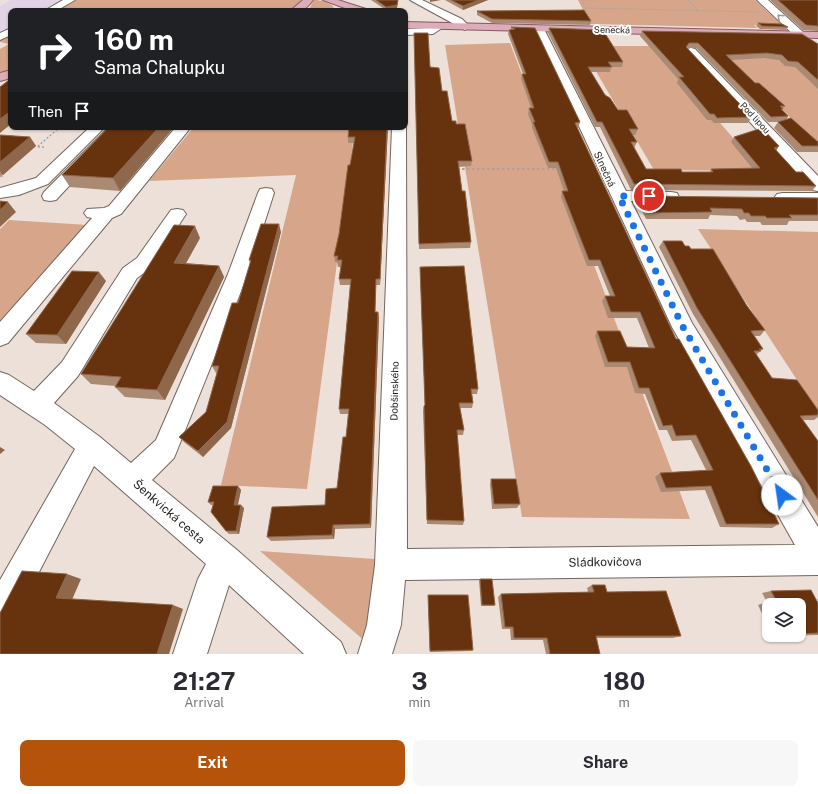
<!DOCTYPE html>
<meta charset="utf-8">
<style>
:root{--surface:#fff;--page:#f7f7f7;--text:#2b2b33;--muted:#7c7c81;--accent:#b45309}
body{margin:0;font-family:"Public Sans",sans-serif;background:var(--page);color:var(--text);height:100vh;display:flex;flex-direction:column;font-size:15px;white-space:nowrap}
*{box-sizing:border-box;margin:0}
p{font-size:13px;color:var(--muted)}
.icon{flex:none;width:22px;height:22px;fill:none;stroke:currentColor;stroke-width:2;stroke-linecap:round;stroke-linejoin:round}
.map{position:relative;height:654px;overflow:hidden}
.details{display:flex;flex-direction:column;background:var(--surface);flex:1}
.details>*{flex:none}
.banner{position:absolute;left:8px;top:8px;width:400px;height:122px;border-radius:8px;box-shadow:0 1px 3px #0004;background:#202124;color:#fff;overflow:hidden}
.controls{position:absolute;left:762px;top:598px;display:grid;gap:8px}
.controls a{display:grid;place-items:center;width:44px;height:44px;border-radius:8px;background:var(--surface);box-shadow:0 1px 3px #0004;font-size:20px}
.pin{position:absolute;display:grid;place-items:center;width:34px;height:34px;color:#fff;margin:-17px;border:2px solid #fff;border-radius:50%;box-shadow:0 1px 4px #0007}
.me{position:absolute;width:44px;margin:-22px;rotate:329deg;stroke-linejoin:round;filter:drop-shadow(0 0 3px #0008)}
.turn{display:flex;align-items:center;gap:14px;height:84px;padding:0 20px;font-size:18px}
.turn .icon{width:52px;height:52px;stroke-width:2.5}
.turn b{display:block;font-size:28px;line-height:34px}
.then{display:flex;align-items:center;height:38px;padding:0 20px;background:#0003;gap:8px;font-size:15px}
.eta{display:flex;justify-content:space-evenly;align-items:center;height:68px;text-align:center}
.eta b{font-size:24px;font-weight:700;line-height:28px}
.primary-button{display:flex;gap:8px;margin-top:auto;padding:8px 20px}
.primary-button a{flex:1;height:46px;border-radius:8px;background:var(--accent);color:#fff;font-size:16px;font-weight:700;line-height:46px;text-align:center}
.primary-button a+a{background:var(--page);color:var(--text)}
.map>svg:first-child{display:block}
.industrial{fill:#e2d3e6}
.green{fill:#d7a68a}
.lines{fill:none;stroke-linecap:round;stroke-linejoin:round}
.minor-casing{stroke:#72665f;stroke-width:2}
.major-casing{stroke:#8a5764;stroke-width:2}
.path-far2{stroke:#aca29b;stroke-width:1;stroke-dasharray:1.5 1.5;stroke-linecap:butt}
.path-far1{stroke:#aca29b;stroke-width:1.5;stroke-dasharray:2 2;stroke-linecap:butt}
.path{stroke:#aca29b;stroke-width:2;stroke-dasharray:2.5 2.5;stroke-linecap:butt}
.minor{fill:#fff;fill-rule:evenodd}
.major{fill:#daadb9;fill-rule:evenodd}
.wall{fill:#aa8a73}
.shaded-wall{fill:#8f674b}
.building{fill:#67330e;stroke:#8f674b}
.oneway{stroke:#9c9a98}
.route{stroke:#1a73e8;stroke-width:7;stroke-dasharray:0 12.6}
.labels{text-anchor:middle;stroke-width:4;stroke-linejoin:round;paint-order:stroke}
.far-street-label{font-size:9px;fill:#231e1b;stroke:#fff}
.street-label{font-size:10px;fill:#231e1b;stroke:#fff}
.near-street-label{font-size:12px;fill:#231e1b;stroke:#fff}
</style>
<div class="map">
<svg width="818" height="654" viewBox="0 0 818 654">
<rect width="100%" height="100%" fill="#ede0d8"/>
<path class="industrial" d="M11 0H68L47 11H11V29L0 35V6Z"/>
<path class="green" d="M76 0H301L299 4 290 11H55Z
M314 0C322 0 327 2 333 6L334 11H308Z
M578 0H755L783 26 754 25 757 28 590 24Z
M11 34V71L0 74V49L9 44 0 42V40Z
M510 43 690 519 522 517 445 45Z
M581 46H655L761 171 654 170Z
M720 49H780L818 85V145Z
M194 127H355L307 489 221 485 296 175 149 181Z
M9 220 88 225 0 322V229Z
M698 229 818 232V412Z
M260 551 375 559 366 642Z"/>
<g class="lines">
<g class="minor-casing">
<path id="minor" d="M63 0H75L56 11H44Z
M410 0H422L462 19 470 27 465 30Z
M757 0H768L803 32 804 34 803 36H795Z
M440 23 445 26 433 34 405 35V29L430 28Z
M539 26 544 29 626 191 671 192 677 193 679 197 677 201 671 202 631 201 692 323 818 527V575L405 580 401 625 392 654H358L367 625 375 565 392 127H405V125L406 127 407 549 795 545 672 327 534 29Z
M11 28V35L0 40V33Z
M691 48 695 49 818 176V191L812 190 687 53 685 51 687 49Z
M90 127H105L48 184 19 195 0 198V188L36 178Z
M109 127H124L56 200 50 201 44 200 42 196 44 192Z
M176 127H191L121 214 112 218 8 343 0 346V322L92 218 87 217 84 213 87 209 104 208 109 206Z
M266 188 272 189 274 193 248 274 174 458 152 480 237 550 341 642 346 654H304L229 585 207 654H173L198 579 206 564 94 466 12 624 0 628V580L75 449 45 425 0 395V372L9 375 34 391 62 362 123 268 137 258 171 210 177 209 183 210 186 214 151 268 137 278 78 376 54 403 100 437 131 463 156 440 228 274 258 193 260 189Z
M783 193H818V203L777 202 774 198 777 194Z"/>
</g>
<g class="major-casing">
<path id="major" d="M303 0H313C306 10 302 11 290 11Z
M323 0H338L366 9 368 11H353Z
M405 22 818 32V38L405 28Z
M11 70V78L0 81V73Z"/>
</g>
<path class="path-far2" d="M688 0 698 10
M585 8 758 12
M591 20 581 0H596"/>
<path class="path-far1" d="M44 147H37L60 127"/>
<path class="path" d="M457 169H558
M0 176H5"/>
<use href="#minor" class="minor"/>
<use href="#major" class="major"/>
</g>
<path class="wall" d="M371 0H398L397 8 386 10Z
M445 0H488L463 10Z
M771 0H818V31L803 30 771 1Z
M477 11H564L591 21 590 25 492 23 477 15Z
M758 23 788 27 786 30 760 29 756 26Z
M511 27 535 28 580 122 578 128H577L676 339 779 524 772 528 720 527 705 490 661 492 655 477 660 473 706 470 691 440 672 441 667 430H659L645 394 635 393 627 367H605L595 336 597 331 627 347 649 348 637 318H608L602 301 605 296H610L598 266H587L561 197 562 191H564L556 168H548L532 128V125L528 114 529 108H531L521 79 522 74H523L508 34 509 30H511Z
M549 28 623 62 622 67H611L610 72H591L605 95 618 110 638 129 635 135H632L637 142 634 148 646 169 682 172H710L711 169 752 168 731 142 734 137 779 146 776 150 796 172 816 186 812 191 631 190 600 127H595L548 33Z
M642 31 818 44V89L795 67 785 66 779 60 764 58 731 60 755 83 785 106 782 110 788 116 787 119 818 142V152H797L774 128 778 122H768L696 48H687L752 117 748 123H714L711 120H707L677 83 678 79 640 36Z
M414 33 442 91 452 121 456 124 472 161 471 166 459 167 462 191 471 242 470 248 419 249Z
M109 127H174L120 191 70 187 62 175Z
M349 127H388L380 285H376L375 312H378L379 318 371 528 335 529 334 539 271 541 267 537 325 505 337 488 346 437 348 414H340L339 409 350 285H340L339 279 341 267H338L337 262H335L334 256 339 234 354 143H348V137Z
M0 135 30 137 36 146 3 175H0Z
M641 196 818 198V221H789L787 225H762L760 222H747L745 219 740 220 737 216 710 215 708 219H646L638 203Z
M281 232 231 428 203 457 185 443 179 437 206 412 217 373H216L212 366 238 303 250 263 249 260Z
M200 238 186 263 219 266 224 277 165 400 125 397 115 387 116 386 91 384 81 374Z
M663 241 685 246 691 249 747 306 765 330 760 336H754L763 349 756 355 772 378 818 410V417L814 420H803L818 441V517L693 314 659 247Z
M420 267 478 389 477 394H472L473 403 472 408H460L464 430 463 435H457L464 521 463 525 427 524 423 411 424 406H425Z
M106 281 66 344 36 343 26 334Z
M491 479 520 504 517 508 492 509 490 484Z
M238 486 241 490 238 505 244 508 239 534H229L226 531 213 505H211L208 502Z
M480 579 495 605 494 606H481L479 581Z
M592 585 607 592 681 636 673 638H596L600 654H546L543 640H511L510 629H502L498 597 501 594 588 592 587 588Z
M771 591 818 603V635L781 636V635H799V605H769V622H766L758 605 767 602 762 593Z
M428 595 473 650 471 651 430 652 428 598Z"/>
<path class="shaded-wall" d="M398 0 397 8 386 10V7Z
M430 0H441L430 2Z
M479 0H488L463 10V6Z
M11 111V124L0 133V119Z
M159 127H174L120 191 113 178Z
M387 127H388L380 285V279Z
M30 137 36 146 3 175 0 171V162Z
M779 146 775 152 774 148Z
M8 202 16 212 0 227V210Z
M279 224 281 232 231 428 203 457 198 451Z
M195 226 200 238 180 274 174 263Z
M219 266 224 277 165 400 157 390Z
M99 272 106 281 66 344 57 335Z
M378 312 379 318 371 528 370 524Z
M0 447 5 450 0 454Z
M238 486 241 490 237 508 234 505Z
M241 505 244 508 239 534 236 531Z
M333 525 335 529 334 539 332 535Z
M67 574 81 579 71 602 56 598Z
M173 605 183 609 169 654H157Z"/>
<path class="building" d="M376 0H398L397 5 386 7Z
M451 0H479L463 6Z
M778 0H818V26L806 25Z
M584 10 591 21 492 19 477 11Z
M758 23 782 24 788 27 762 26Z
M511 27 535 28 580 122 575 123 676 339H679L752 468 779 524H726L711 486 666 488 660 473 713 470 696 435 676 436 672 425 663 426 649 388H639L630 362H608L597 331H620L627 347 655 348 640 312H611L605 296H615L600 260H589L562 191H568L558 162H549L533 122H535L529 108H534L522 74H526L509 30 515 29Z
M549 28 603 30 623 62H608L612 67H588L605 95 610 98 618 110H627L638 129H629L637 142H631L646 169H681L682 172H713L711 169 760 168 734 137 762 128 779 146 774 148 796 172H803L816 186 634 184 602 122H597Z
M642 31 802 34 818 44V80L798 62 788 61 782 55 767 53 726 55 755 83H759L785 106H780L783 109H781L788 116 771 117 698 43H689L686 47 752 117 717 118 714 114H710L679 77H684Z
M414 33H428L430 67 439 68 442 91H447L452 121H456V124H465L472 161H458L462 191H465L471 242 419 244Z
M9 80H11V111L0 119V87Z
M791 118 818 142V146H802L778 122Z
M109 127H159L113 178 62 175Z
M349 127H387L380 279H376L375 312H378L370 524 333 525 332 535 267 537 272 507 325 505 326 489 337 488 343 437H346L349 409H339L351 279H339L342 260H337L338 256H334L339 234 348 165H350L355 137H348Z
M0 135 30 137 0 162Z
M641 196 818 198V215H789L792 218H767L765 216H751L749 213H744L742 209 710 208 712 212 649 213Z
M0 201 8 202 0 210Z
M261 224H279L227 422 198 451 179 437 206 412 219 366H212L232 303H238L251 260H249Z
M174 225 195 226 174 263 219 266 157 390 115 387 121 377 81 374Z
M663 241H682L685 246H689L691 249H713L747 306 765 330 751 331 763 349H759L761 351H754L772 378 797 380 818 410V415L800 416 818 441V500L697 308Z
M464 266 478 389H471L473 403H459L464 430H457L464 521 427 520 424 406 425 405 420 267Z
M72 271 99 272 57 335 26 334Z
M491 479H516L520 504H494Z
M213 486H238L234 505H241L236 531H226L211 512 214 502H208Z
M22 571 67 574 56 598 173 605 157 654H0V613Z
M480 579H492L495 605H482Z
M592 585H605L607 592 666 591 681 636H596L600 654H550L547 638H514L513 627H505L501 594 594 592Z
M811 590 818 603V633L799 634V605H769V607L767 602H777L771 591Z
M428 595H468L473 650 430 651Z"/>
<defs><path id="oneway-chevron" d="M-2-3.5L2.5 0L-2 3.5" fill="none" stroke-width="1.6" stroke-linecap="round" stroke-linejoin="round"/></defs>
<use class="oneway" href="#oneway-chevron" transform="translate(780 17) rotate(-137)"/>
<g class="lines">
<path class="route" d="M649 196H619L683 327 782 495"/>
</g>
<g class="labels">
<g class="far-street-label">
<text transform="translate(612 30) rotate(1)" y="3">Senecká</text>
<text transform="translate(755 118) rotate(47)" y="3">Pod lipou</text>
</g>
<g class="street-label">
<text transform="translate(605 169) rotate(65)" y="4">Slnečná</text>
<text transform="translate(394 391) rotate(-89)" y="4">Dobšinského</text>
</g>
<g class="near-street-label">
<text transform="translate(169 512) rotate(41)" y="4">Šenkvická cesta</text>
<text transform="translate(605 562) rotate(-1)" y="4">Sládkovičova</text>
</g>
</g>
</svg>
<div class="controls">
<a><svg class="icon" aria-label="layers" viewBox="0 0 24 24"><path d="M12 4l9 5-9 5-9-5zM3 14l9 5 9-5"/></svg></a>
</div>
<div class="pin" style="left:649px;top:196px;background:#d93025"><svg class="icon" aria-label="arrive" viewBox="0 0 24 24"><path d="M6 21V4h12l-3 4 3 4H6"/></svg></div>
<svg class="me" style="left:782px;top:495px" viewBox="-20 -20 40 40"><circle r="19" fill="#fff"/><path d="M0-13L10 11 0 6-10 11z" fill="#1a73e8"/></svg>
<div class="banner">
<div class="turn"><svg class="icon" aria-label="right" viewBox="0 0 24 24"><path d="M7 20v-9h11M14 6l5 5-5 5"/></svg><div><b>160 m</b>Sama Chalupku</div></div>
<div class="then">Then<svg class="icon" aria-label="arrive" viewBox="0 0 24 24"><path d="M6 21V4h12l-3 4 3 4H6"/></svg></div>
</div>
</div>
<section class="details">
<div class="eta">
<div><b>21:27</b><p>Arrival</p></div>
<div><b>3</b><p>min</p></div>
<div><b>180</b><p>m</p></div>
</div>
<div class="primary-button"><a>Exit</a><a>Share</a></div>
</section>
